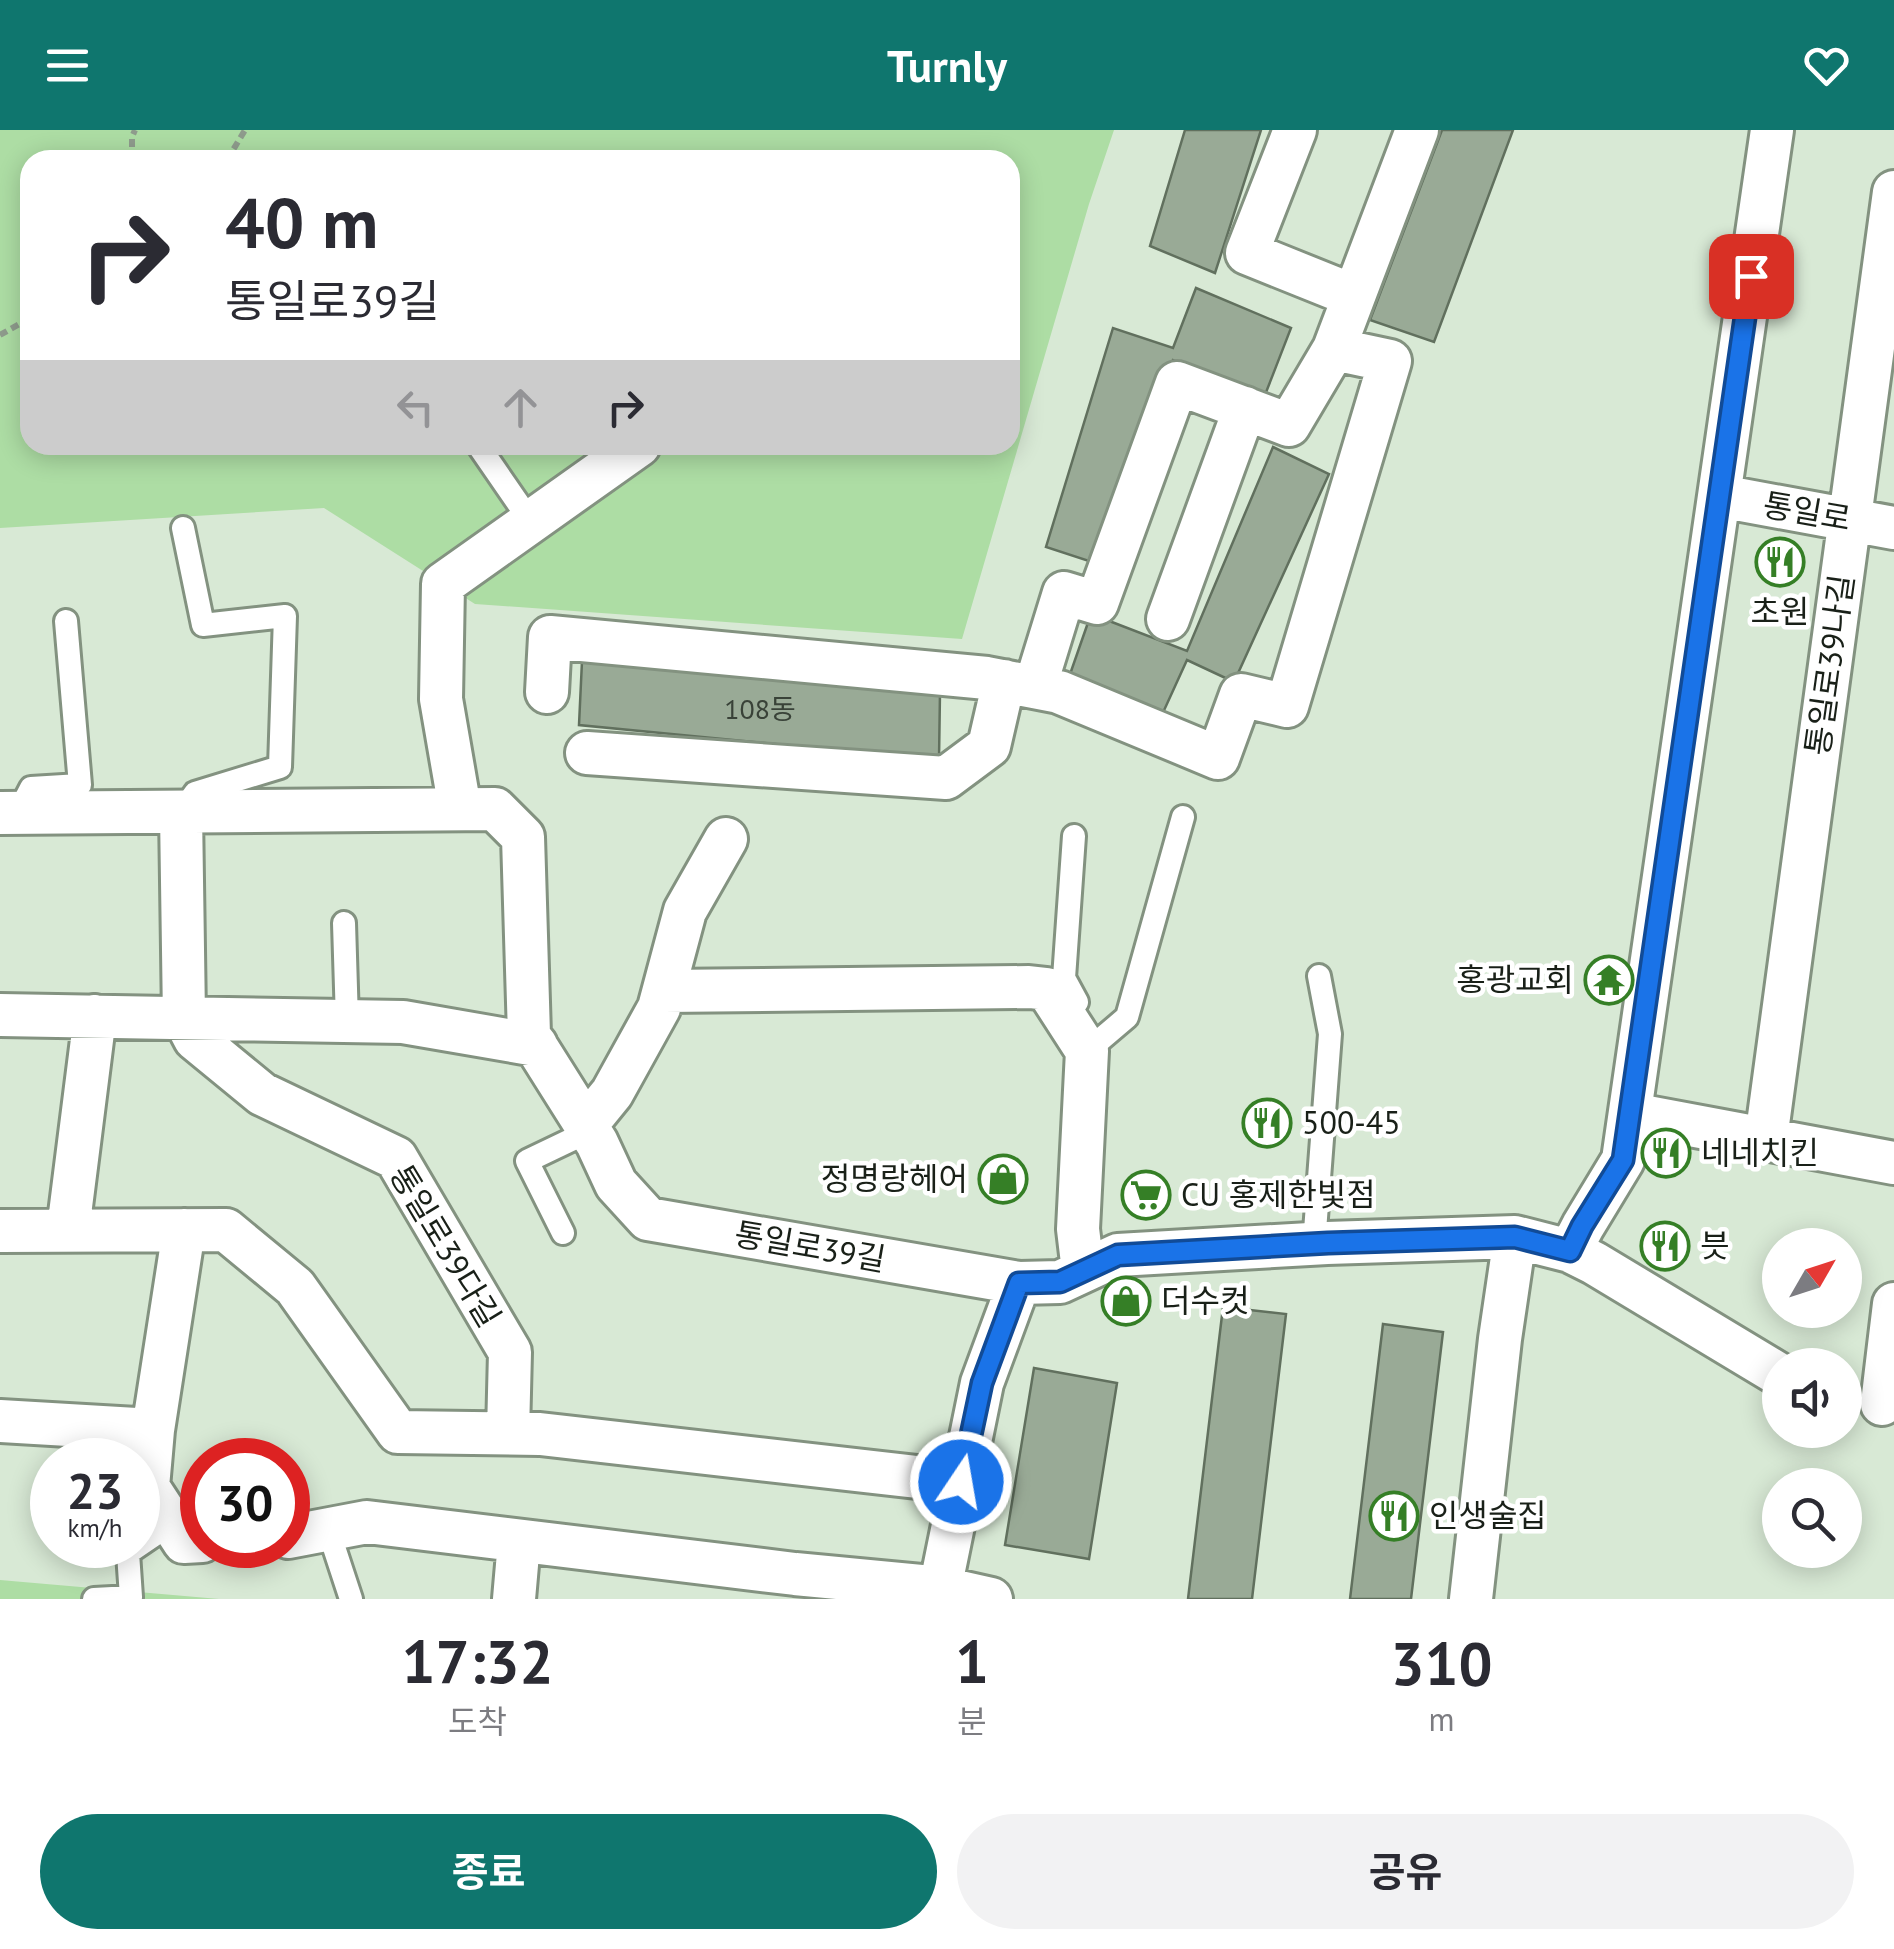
<!DOCTYPE html>
<html lang="ko">
<meta charset="utf-8">
<style>
:root{--surface:#fff;--page:#f2f2f3;--text:#2b2b33;--muted:#7c7c81;--accent:#0f766e}
body{margin:0;font-family:"PT Sans","Noto Sans KR",sans-serif;background:var(--page);color:var(--text);height:100vh;display:flex;flex-direction:column;font-size:38px;white-space:nowrap}
*{box-sizing:border-box;margin:0}
p{font-size:32px;color:var(--muted)}
.icon{flex:none;width:55px;height:55px;fill:none;stroke:currentColor;stroke-width:2;stroke-linecap:round;stroke-linejoin:round}
.map{position:relative;height:1469px;overflow:hidden}
.panel{display:flex;flex-direction:column;background:var(--surface);flex:1}
.panel>*{flex:none}
.hud{position:absolute;left:20px;top:20px;width:1000px;height:305px;border-radius:30px;box-shadow:0 5px 25px #0003;background:#fff;color:var(--text);overflow:hidden}
.needle{width:65px;rotate:51deg}
.tools{position:absolute;left:1762px;top:1098px;display:grid;gap:20px}
.tools a{display:grid;place-items:center;width:100px;height:100px;border-radius:50%;background:var(--surface);box-shadow:0 5px 25px #0003;font-size:50px}
.speed{position:absolute;left:30px;top:1308px;display:flex;gap:20px;font-size:50px;font-weight:700;text-align:center}
.speed>*{display:grid;place-content:center;width:130px;height:130px;border-radius:50%;background:var(--surface);box-shadow:0 5px 25px #0003;line-height:1}
.speed small{font-size:25px;font-weight:400}
.speed .limit{border:15px solid #d22;background:#fff;color:#111}
.pin{position:absolute;display:grid;place-items:center;width:85px;height:85px;color:#fff;margin:-42px;border-radius:20px;box-shadow:0 5px 15px #0006}
.me{position:absolute;width:110px;margin:-55px;rotate:12deg;stroke-linejoin:round;filter:drop-shadow(0 0 8px #0008)}
.turn{display:flex;align-items:center;gap:35px;height:210px;padding:0 40px;font-size:45px}
.turn .icon{width:130px;height:130px;stroke-width:2.5}
.turn b{display:block;font-size:70px;line-height:85px}
.lanes{display:flex;align-items:center;height:95px;padding:0 40px;background:#0003;justify-content:center;gap:50px;direction:ltr}
.lanes .off{opacity:.35}
.eta{display:flex;justify-content:space-evenly;align-items:center;height:170px;text-align:center}
.eta b{font-size:60px;font-weight:700;line-height:70px}
.cta{display:flex;gap:20px;margin-top:auto;padding:20px 40px}
.cta a{flex:1;height:115px;border-radius:60px;background:var(--accent);color:#fff;font-size:40px;font-weight:700;line-height:115px;text-align:center}
.cta a+a{background:var(--page);color:var(--text)}
header{display:flex;justify-content:space-between;align-items:center;height:130px;padding:0 40px;background:var(--accent);color:#fff;font-size:45px;font-weight:700}
.map>svg:first-child{display:block}
.green{fill:#addda4;fill-rule:evenodd}
.building{fill:#99aa96;stroke:#61705e;stroke-width:2.5}
.lines{fill:none;stroke-linecap:round;stroke-linejoin:round}
.lane-casing{stroke:#839280;stroke-width:28}
.street-casing{stroke:#839280;stroke-width:48}
.path{stroke:#8f9c8d;stroke-width:6;stroke-dasharray:8 5;stroke-linecap:butt}
.lane{stroke:#fff;stroke-width:22}
.street{stroke:#fff;stroke-width:42}
.route-casing{stroke:#114b97;stroke-width:25}
.route{stroke:#1a73e8;stroke-width:18}
.labels{text-anchor:middle;stroke-width:9;stroke-linejoin:round;paint-order:stroke}
.number-label{font-size:28px;fill:#394238}
.street-label{font-size:32px;fill:#192018;stroke:#fff}
.poi-label{font-size:32px;fill:#192018;stroke:#fff;text-anchor:start}
</style>
<header><svg class="icon" aria-label="menu" viewBox="0 0 24 24"><path d="M4 6h16M4 12h16M4 18h16"/></svg>Turnly<svg class="icon" aria-label="heart" viewBox="0 0 24 24"><path d="M12 20l-8-8c-3-5 5-10 8-4 3-6 11-1 8 4z"/></svg></header>
<div class="map">
<svg width="1894" height="1469" viewBox="0 0 1894 1469">
<rect width="100%" height="100%" fill="#d8e9d5"/>
<path class="green" d="M0 0H1114L1089 74 962 509 475 474 324 378 0 398ZM30 30H1010V315H30Z
M0 1450 219 1469H0Z"/>
<path class="building" d="M1185 0H1261L1215 143 1150 116Z
M1442 0H1513L1434 212 1370 190Z
M1196 158 1291 198 1265 265 1173 230 1101 435 1046 417 1113 198 1173 218Z
M1273 317 1329 344 1234 552 1187 530 1161 587 1068 550 1091 484 1187 521Z
M582 531 940 562 939 630 579 595Z
M1223 1177 1286 1184 1252 1469H1188Z
M1383 1194 1443 1202 1411 1469H1350Z
M1034 1238 1117 1253 1089 1429 1005 1415Z"/>
<g class="lines">
<g class="lane-casing">
<path id="lane" d="M478 315 531 392
M183 680 195 663 280 637 285 486 203 495 183 398
M18 683 31 658 80 655 66 491
M1074 706 1064 848 1077 872
M344 793 347 891
M1087 921 1127 887 1183 687
M563 1103 527 1031 575 1008 586 995
M1314 1114 1330 904 1319 846
M328 1399 351 1469
M94 1469 131 1467 128 1423 172 1393"/>
</g>
<g class="street-casing">
<path id="street" d="M1295 0 1247 123 1354 166
M1720 366 1894 398
M1168 489 1245 278
M1035 557 1064 463 1097 473 1177 253 1289 295 1334 219
M547 562 550 507 987 548 1059 562 1218 628 1241 565 1287 576 1390 231 1334 219 1417 0
M587 623 946 648 989 616 1004 551
M460 679 441 569 443 454 639 315
M181 682 184 888 195 909 262 964 396 1028 510 1222 508 1303
M0 683 495 679 523 707 529 905 597 1013 616 1054 648 1089 1019 1153 1060 1152 1118 1125 1327 1113 1515 1107 1570 1121 1594 1133 1780 1245
M664 861 1029 857 1047 859 1087 921 1078 1099 1083 1141
M0 885 403 892 536 915
M1631 984 1894 1033
M586 995 612 963 659 878 685 781 726 709
M1766 1009 1894 62
M68 1100 95 886
M184 1100 153 1300 148 1357 184 1412 202 1411
M0 1101 226 1100 295 1157 398 1302 540 1304 961 1352
M1570 1121 1583 1096 1623 1030 1772 0
M1882 1274 1894 1174
M0 1291 153 1300
M288 1407 367 1392 795 1444 942 1458 991 1469
M514 1469 519 1412
M938 1469 982 1253 1019 1153
M1471 1469 1500 1209 1515 1107"/>
</g>
<path class="path" d="M132 30V7L135 0
M227 30 245 0
M0 205 30 188"/>
<use href="#lane" class="lane"/>
<use href="#street" class="street"/>
</g>
<g class="lines">
<g class="route-casing">
<path id="route" d="M961 1352 982 1253 1019 1153 1060 1152 1118 1125 1328 1113 1515 1107 1570 1121 1582 1096 1623 1030 1751 146"/>
</g>
<use href="#route" class="route"/>
</g>
<defs>
<g id="restaurant-ring" transform="scale(2.5)"><circle r="9.5" fill="#fff" stroke="#357f26" stroke-width="1.5"/><path d="M-5-6h1v4h1v-4h1v4h1v-4h1v5L-1.5 .5V6h-2V.5L-5-1ZM5-6V6H3V1.5H1.5Q1.5-4 5-6Z" fill="#357f26"/></g>
<g id="temple-ring" transform="scale(2.5)"><circle r="9.5" fill="#fff" stroke="#357f26" stroke-width="1.5"/><path d="M0-6L5-2H3V0L6.5 2.5H4V6H1.5V3h-3V6H-4V2.5H-6.5L-3 0V-2H-5Z" fill="#357f26"/></g>
<g id="shop-ring" transform="scale(2.5)"><circle r="9.5" fill="#fff" stroke="#357f26" stroke-width="1.5"/><path d="M-5-2.5h2.3a2.7 3.5 0 0 1 5.4 0H5L5.5 6h-11ZM-1.5-2.5h3a1.5 2.3 0 0 0-3 0Z" fill="#357f26"/></g>
<g id="supermarket-ring" transform="scale(2.5)"><circle r="9.5" fill="#fff" stroke="#357f26" stroke-width="1.5"/><path d="M-6-5.5h2.5l.6 2H6L4.5 2H-2.5L-4.4-4H-6ZM-1.5 3.2a1.3 1.3 0 1 0 .1 0ZM3 3.2a1.3 1.3 0 1 0 .1 0Z" fill="#357f26"/></g>
</defs>
<g fill-rule="evenodd">
<use href="#restaurant-ring" x="1780" y="432"/>
<use href="#temple-ring" x="1609" y="850"/>
<use href="#restaurant-ring" x="1267" y="993"/>
<use href="#restaurant-ring" x="1666" y="1023"/>
<use href="#shop-ring" x="1003" y="1049"/>
<use href="#supermarket-ring" x="1146" y="1065"/>
<use href="#restaurant-ring" x="1665" y="1116"/>
<use href="#shop-ring" x="1126" y="1171"/>
<use href="#restaurant-ring" x="1394" y="1386"/>
</g>
<g class="labels">
<g class="number-label">
<text x="760" y="589">108동</text>
</g>
<g class="street-label">
<text transform="translate(1807 382) rotate(10)" y="11">통일로</text>
<text transform="translate(1830 535) rotate(-82)" y="11">통일로39나길</text>
<text transform="translate(445 1116) rotate(59)" y="11">통일로39다길</text>
<text transform="translate(810 1117) rotate(10)" y="11">통일로39길</text>
</g>
<g class="poi-label">
<text x="1780" y="493" text-anchor="middle">초원</text>
<text x="1574" y="861" text-anchor="end">홍광교회</text>
<text x="1302" y="1004">500-45</text>
<text x="1701" y="1034">네네치킨</text>
<text x="968" y="1060" text-anchor="end">정명랑헤어</text>
<text x="1181" y="1076">CU 홍제한빛점</text>
<text x="1700" y="1127">븟</text>
<text x="1161" y="1182">더수컷</text>
<text x="1429" y="1397">인생술집</text>
</g>
</g>
</svg>
<div class="tools">
<a><svg class="needle" viewBox="-14 -14 28 28"><path d="M0-13l5 13h-10z" fill="#e53935"/><path d="M0 13l5-13h-10z" fill="#7c7c81"/></svg></a>
<a><svg class="icon" aria-label="sound" viewBox="0 0 24 24"><path d="M4 9h4l5-4v14l-5-4H4zM17 9q2 3 0 6"/></svg></a>
<a><svg class="icon" aria-label="search" viewBox="0 0 24 24"><circle cx="10" cy="10" r="6"/><path d="M15 15l6 6"/></svg></a>
</div>
<div class="speed"><div>23<small>km/h</small></div><div class="limit">30</div></div>
<div class="pin" style="left:1751px;top:146px;background:#d93025"><svg class="icon" aria-label="arrive" viewBox="0 0 24 24"><path d="M6 21V4h12l-3 4 3 4H6"/></svg></div>
<svg class="me" style="left:961px;top:1352px" viewBox="-20 -20 40 40"><circle r="17" fill="#1a73e8" stroke="#fff" stroke-width="3"/><path d="M0-11L8 9 0 5-8 9z" fill="#fff"/></svg>
<div class="hud">
<div class="turn"><svg class="icon" aria-label="right" viewBox="0 0 24 24"><path d="M7 20v-9h11M14 6l5 5-5 5"/></svg><div><b>40 m</b>통일로39길</div></div>
<div class="lanes"><svg class="icon off" aria-label="left" viewBox="0 0 24 24"><path d="M17 20v-9H6M10 6l-5 5 5 5"/></svg><svg class="icon off" aria-label="ahead" viewBox="0 0 24 24"><path d="M12 20V5M6 11l6-6 6 6"/></svg><svg class="icon" aria-label="right" viewBox="0 0 24 24"><path d="M7 20v-9h11M14 6l5 5-5 5"/></svg></div>
</div>
</div>
<section class="panel">
<div class="eta">
<div><b>17:32</b><p>도착</p></div>
<div><b>1</b><p>분</p></div>
<div><b>310</b><p>m</p></div>
</div>
<div class="cta"><a>종료</a><a>공유</a></div>
</section>
